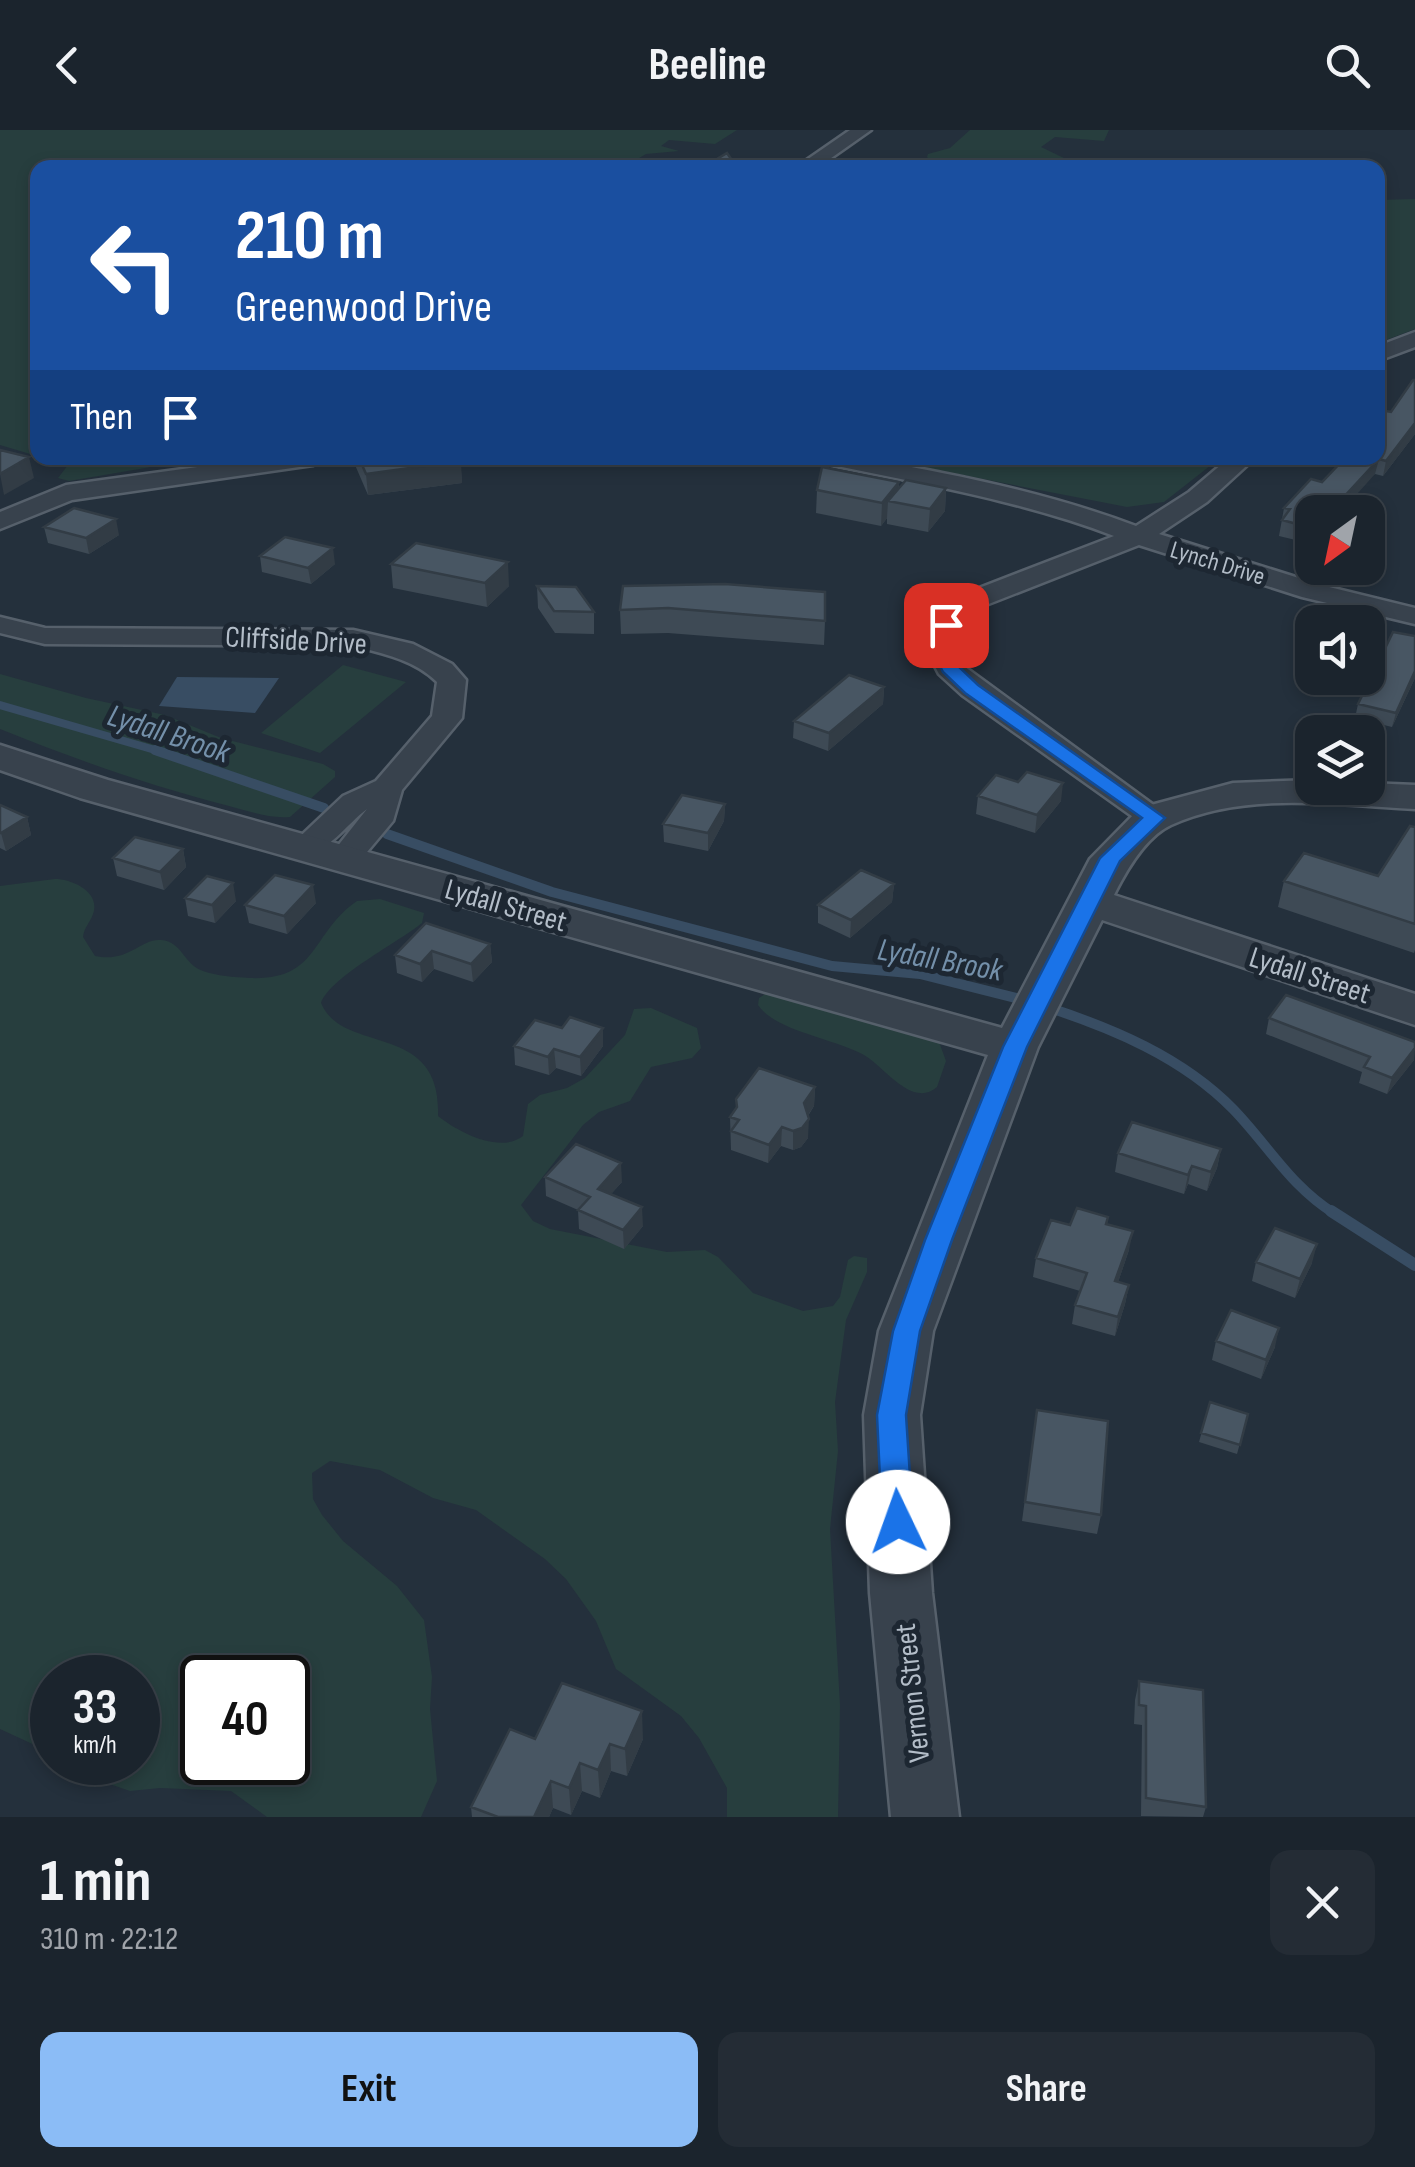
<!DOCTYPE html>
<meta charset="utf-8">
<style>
:root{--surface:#1b242d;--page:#242c35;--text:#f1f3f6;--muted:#a0a4aa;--line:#394149;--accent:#8bbcf6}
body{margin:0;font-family:"Sofia Sans Condensed",sans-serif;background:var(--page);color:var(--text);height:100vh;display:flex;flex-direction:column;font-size:38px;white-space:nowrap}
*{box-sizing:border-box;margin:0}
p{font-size:32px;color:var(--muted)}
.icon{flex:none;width:55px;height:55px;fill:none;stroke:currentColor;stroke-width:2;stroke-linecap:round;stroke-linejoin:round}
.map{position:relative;height:1687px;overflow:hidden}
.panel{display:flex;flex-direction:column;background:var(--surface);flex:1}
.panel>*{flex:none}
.top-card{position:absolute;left:30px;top:30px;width:1355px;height:305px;border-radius:20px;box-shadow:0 5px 15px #0003,0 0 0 2px var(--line);background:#1a4fa0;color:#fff;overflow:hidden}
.needle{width:65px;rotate:213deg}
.tools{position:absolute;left:1295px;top:365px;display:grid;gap:20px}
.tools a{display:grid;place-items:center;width:90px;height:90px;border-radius:20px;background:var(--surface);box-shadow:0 5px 15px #0003,0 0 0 2px var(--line);font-size:50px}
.speed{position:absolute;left:30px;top:1525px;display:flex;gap:20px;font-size:50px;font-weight:700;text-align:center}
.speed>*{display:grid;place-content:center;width:130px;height:130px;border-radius:50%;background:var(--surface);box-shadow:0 5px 15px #0003,0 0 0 2px var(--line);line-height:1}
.speed small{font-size:25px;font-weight:400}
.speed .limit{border:5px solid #111;border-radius:15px;background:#fff;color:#111}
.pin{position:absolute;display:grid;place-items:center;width:85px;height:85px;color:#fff;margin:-42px;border-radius:20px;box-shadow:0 5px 15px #0006}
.me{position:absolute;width:110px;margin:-55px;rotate:357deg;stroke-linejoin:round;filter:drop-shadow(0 0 8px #0008)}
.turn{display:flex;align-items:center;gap:35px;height:210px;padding:0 40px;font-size:45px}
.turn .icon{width:130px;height:130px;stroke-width:2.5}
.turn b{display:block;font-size:70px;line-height:85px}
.then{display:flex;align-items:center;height:95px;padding:0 40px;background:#0003;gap:20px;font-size:38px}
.round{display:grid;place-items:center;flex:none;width:105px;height:105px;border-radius:20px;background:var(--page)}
.summary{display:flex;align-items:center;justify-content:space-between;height:170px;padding:0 40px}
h1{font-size:60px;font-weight:700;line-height:75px}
.action{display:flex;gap:20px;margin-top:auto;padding:20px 40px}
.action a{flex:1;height:115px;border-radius:20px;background:var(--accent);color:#111;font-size:40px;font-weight:700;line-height:115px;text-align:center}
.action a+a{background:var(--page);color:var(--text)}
header{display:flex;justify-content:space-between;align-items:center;height:130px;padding:0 40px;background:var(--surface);font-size:45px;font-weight:700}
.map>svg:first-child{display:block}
.green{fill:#273e3e;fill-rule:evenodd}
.water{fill:#384d63}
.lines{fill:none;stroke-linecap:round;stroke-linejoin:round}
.stream-far2{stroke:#384d63;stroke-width:8}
.stream-far1{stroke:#384d63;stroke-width:10}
.stream{stroke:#384d63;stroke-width:12}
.minor-casing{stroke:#56606b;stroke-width:5}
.tertiary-casing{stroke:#56606b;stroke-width:5}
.minor{fill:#38424d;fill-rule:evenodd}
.tertiary{fill:#38424d;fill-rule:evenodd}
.wall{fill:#3e4a55}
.shaded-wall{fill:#323c45}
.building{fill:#485663;stroke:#323c45;stroke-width:2.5}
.route{fill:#1a73e8;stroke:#114b97;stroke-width:2.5}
.labels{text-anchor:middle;stroke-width:10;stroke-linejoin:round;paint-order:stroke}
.far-street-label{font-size:25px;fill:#b3bdc8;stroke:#1d2732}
.street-label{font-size:30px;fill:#b3bdc8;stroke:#1d2732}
.water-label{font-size:32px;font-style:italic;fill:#7490aa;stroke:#1d2732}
</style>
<header><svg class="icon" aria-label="back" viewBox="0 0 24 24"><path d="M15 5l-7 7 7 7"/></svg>Beeline<svg class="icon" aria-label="search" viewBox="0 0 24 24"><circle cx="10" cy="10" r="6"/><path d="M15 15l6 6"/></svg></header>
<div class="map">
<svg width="1415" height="1687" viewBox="0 0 1415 1687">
<rect width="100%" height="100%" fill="#24303c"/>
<path class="green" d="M0 0H737L715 14 669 10 661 16 679 21 646 24 624 37 404 38 376 30 286 28 223 38H38L37 326 0 315Z
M970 0H1109L1104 11 1055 7 1041 17 1068 30 1139 37 938 38 927 27 928 24 950 18Z
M1415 69V199L1378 213V70Z
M45 328H192V330L69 351 58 348 68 335Z
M875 328H1220L1164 372 1127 377Z
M343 535 406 552 320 623 261 603Z
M0 544 86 568 165 585 221 608 323 634 335 641V647L290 687C269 689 249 681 229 676 151 656 74 629 0 599Z
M55 749C72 749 101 762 93 784 90 793 84 797 83 807L95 826C129 833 141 808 161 810 183 812 183 834 203 841 217 846 234 847 249 848 320 851 310 803 357 771L380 769 424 783 422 793C399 812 330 847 321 873 343 926 442 890 438 986 458 1002 500 1024 523 1006L528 974 540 965 567 958 585 948 625 905 634 879 651 878 697 898 701 918 692 928 651 937 630 971 599 982 583 995 521 1075 533 1091 550 1099 667 1122 705 1120 718 1127 753 1163 803 1181 833 1176 840 1167 848 1130 854 1126 867 1128V1142L846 1190 835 1272 838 1321 830 1399 840 1575 838 1687H727V1658L699 1608 681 1586 616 1539 596 1491 566 1449 545 1429 476 1380 433 1368 380 1340 330 1331 312 1343 313 1369 322 1385 343 1411 397 1456 424 1490 432 1547 430 1579 437 1651 421 1687H267L231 1661 160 1658 130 1661 101 1651 69 1633 138 1632V1548H52V1623L0 1599V756ZM202 1548H288V1632H202Z
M768 862 938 909 946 931 937 957C912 979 884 936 864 925 836 909 775 901 758 875L759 868Z"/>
<path class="water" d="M177 547 279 548 255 583 159 576Z"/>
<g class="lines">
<path class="stream-far2" d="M0 575 162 622"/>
<path class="stream-far1" d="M155 620 324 678
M387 704 552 762 832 836 920 844 1028 871
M1044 876C1112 898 1182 927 1233 979 1268 1015 1290 1056 1335 1084"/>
<path class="stream" d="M1331 1081 1415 1135"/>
<g class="minor-casing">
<path id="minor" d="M850 0H871L817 38H795Z
M1415 202V217L1378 231V216Z
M264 328H325L313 335 72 370 0 399V382L66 355Z
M820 328C861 325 901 335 942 343 1008 356 1072 372 1136 396L1189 362 1229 328H1255L1207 372 1159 404 1321 455 1415 478V494L1302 467 1139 415 968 482 953 517 961 534 1170 687 1165 694H1143L962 565 939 544 925 517 932 495 948 470 1114 406C1023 371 927 355 832 335Z
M0 487 45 498 353 500 413 514 452 534 466 550 462 588 402 660 393 691 357 734H333L329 727 367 679C345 695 324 730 295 723L290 716 343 666 376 651 432 586 437 552C415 530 382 523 353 516L45 514 0 503Z"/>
</g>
<g class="tertiary-casing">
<path id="tertiary" d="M0 615 108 650 1002 898 1090 729 1140 678 1233 653 1312 650V658H1368V653L1415 655V679C1336 675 1246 661 1171 695 1145 707 1126 741 1114 765L1415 864V895L1102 790 1038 917 933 1201 920 1285 932 1463 959 1687H891L870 1463 864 1285 879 1201 988 925 80 668 0 640Z"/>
</g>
<use href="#minor" class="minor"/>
<use href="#tertiary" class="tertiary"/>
</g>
<path class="wall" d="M1415 250V304L1383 346 1375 344 1312 382V414L1279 406 1284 378 1322 352 1391 282Z
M352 328H460L462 353 368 365Z
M899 352V358H946L945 381 928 402 887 394V388L881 396 816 383 817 360Z
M44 397 119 405 89 424 48 413Z
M260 426 335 434 311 454 262 442Z
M391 434 509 456 487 477 393 458Z
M537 456 594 482V504L555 503 538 478Z
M623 456 825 491 824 515 668 503 621 504 620 480Z
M1415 506V548L1392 597 1355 588 1358 574Z
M884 557 883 574 828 621 793 608 794 591Z
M978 666 1061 671 1035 703 976 684Z
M725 674 724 691 708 721 664 712 663 694Z
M0 675 27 687 31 705 6 721 0 718Z
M1415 697V820L1414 823 1278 777 1284 751 1378 746Z
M183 719 186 737 164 760 117 746 113 728Z
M894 754 892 772 850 808 818 793V775Z
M185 768 236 771 215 793 188 786Z
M316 773 287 804 249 793 245 775Z
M490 814 492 832 473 852 434 839 422 852 397 843 395 825Z
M1269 888 1414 930 1387 964 1359 953 1362 942 1266 904Z
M514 916H603L581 946 556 938 549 945 515 935Z
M815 957 814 976 808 986V1008L801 1017 793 1020 781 1016 768 1033 731 1020 730 987Z
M1221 1019 1217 1038 1207 1061 1188 1054 1184 1064 1115 1042 1118 1023Z
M545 1047 622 1052 611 1064 643 1096 624 1119 579 1099 578 1080 546 1066Z
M1108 1087 1107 1095 1129 1120 1118 1152 1129 1155 1125 1174 1115 1206 1072 1194 1075 1175 1080 1161 1033 1147 1036 1128 1070 1095Z
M1256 1132 1312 1133 1295 1168 1252 1151Z
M1216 1211 1275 1217 1261 1249 1212 1230Z
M1210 1272 1248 1284 1237 1324 1199 1312Z
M1037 1280 1101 1385 1097 1404 1022 1391Z
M1139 1551 1206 1677 1203 1687 1141 1686 1142 1595 1134 1594 1135 1570Z
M535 1609H643L627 1646 611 1641 600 1668 582 1661 571 1685 553 1678 549 1687H472L471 1677Z"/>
<path class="shaded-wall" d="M1415 293V304L1383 346 1386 331Z
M29 327 34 348 4 365 0 344Z
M1379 329 1375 344 1341 382H1330Z
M461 331 462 353 368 365 366 344Z
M899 352 898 372 888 371 887 388 881 396 882 373Z
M946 358 945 381 928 402 930 379Z
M116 389 119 405 89 424 86 408Z
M333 418 335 434 311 454 308 438Z
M508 432 509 456 487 477 485 453Z
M1415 541V548L1392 597 1396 583Z
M884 557 883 574 828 621 829 603Z
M1063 653 1061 671 1035 703 1037 685Z
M725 674 724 691 708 721V703Z
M27 687 31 705 6 721 1 703Z
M183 719 186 737 164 760 160 742Z
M233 753 236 771 215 793 212 775Z
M894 754 892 772 850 808 851 790Z
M313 755 316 773 287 804 284 786Z
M490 814 492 832 473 852 471 834Z
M432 821 434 839 422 852 420 834Z
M603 898V916L581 946 580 927Z
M1415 918 1414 930 1387 964 1392 948Z
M554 919 556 938 549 945 548 927Z
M815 957 814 976 803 992 804 973Z
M809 989 808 1008 801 1017 793 1020V1001Z
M782 997 781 1016 768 1033 769 1015Z
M1221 1019 1217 1038 1207 1061 1211 1042Z
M621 1033 622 1052 599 1077 598 1059Z
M1192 1036 1188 1054 1184 1064 1188 1045Z
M642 1077 643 1096 624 1119 623 1100Z
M1133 1101 1129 1120 1112 1170 1115 1151Z
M1317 1114 1312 1133 1295 1168 1300 1149Z
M1129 1155 1125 1174 1115 1206 1118 1187Z
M1279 1198 1275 1217 1261 1249 1266 1230Z
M642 1581 643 1609 627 1646 625 1619Z
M610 1614 611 1641 600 1668 598 1640Z
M580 1633 582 1661 571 1685 569 1658Z
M551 1651 553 1678 549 1687H534Z"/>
<path class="building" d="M727 23 736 36 734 38H702Z
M1413 250H1415V293L1386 331 1379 329 1330 382H1312V398L1282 390 1290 379 1284 378 1311 349 1322 352 1345 328H1378V283L1380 280 1391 282Z
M0 320 29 327 0 344Z
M359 328H460L461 331 366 344Z
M822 337 899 352 882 373 817 360Z
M906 350 946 358 930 379 888 371Z
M74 378 116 389 86 408 44 397Z
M285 407 333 418 308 438 260 426Z
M416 413 508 432 485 453 391 434Z
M725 454 825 462V491L668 478 620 480 623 456Z
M537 456 576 457 594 482 554 481Z
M1393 502 1415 506V541L1396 583 1358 574Z
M849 545 884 557 829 603 794 591Z
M1027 642 1063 653 1037 685 978 666 996 645 1018 652Z
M682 665 725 674 708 703 663 694Z
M0 675 27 687 1 703 0 702Z
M1410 696 1415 697V794L1284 751 1304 723 1378 746Z
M135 707 183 719 160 742 113 728Z
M861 740 894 754 851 790 818 775Z
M275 745 313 755 284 786 245 775Z
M207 746 233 753 212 775 185 768Z
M426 793 490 814 471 834 432 821 420 834 395 825Z
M1286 865 1415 912V918L1392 948 1364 937 1370 927 1269 888Z
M570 887 603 898 580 927 554 919 548 927 514 916 535 890 562 898Z
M759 938 815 957 804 973 809 989 802 998 793 1001 782 997 769 1015 731 1001 739 990 730 987 737 977 736 969Z
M1132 992 1221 1019 1211 1042 1192 1036 1188 1045 1118 1023Z
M576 1014 621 1033 598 1059 642 1077 623 1100 578 1080 590 1067 545 1047Z
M1077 1078 1108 1087 1106 1094 1133 1101 1115 1151 1129 1155 1118 1187 1075 1175 1087 1143 1036 1128 1051 1090 1070 1095Z
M1275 1098 1317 1114 1300 1149 1256 1132Z
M1231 1180 1279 1198 1266 1230 1216 1211Z
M1210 1272 1248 1284 1240 1315 1201 1303Z
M1037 1280 1108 1291 1101 1385 1025 1372Z
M1139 1551 1203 1560 1206 1677 1146 1668V1576L1139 1575Z
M562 1553 642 1581 625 1619 610 1614 598 1640 580 1633 569 1658 551 1651 534 1687H498L471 1677 510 1599 535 1609Z"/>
<path class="route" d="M946 490 955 495 948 517 957 535 978 555 1165 688 1120 731 1027 917 952 1110 920 1201 906 1285 913 1392 908 1400 898 1404 887 1400 882 1392 877 1285 893 1201 925 1110 1003 917 1100 728 1142 688 965 563 943 542 930 517 936 495Z"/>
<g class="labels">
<g class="far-street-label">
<text transform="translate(1218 432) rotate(17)" y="9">Lynch Drive</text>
</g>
<g class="street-label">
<text transform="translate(296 510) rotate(3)" y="10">Cliffside Drive</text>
<text transform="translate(506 775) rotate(16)" y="10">Lydall Street</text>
<text transform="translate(1310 845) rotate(18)" y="10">Lydall Street</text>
<text transform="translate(912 1563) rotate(-96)" y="10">Vernon Street</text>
</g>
<g class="water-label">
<text transform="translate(169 603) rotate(18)" y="11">Lydall Brook</text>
<text transform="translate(940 829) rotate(10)" y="11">Lydall Brook</text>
</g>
</g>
</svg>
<div class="tools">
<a><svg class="needle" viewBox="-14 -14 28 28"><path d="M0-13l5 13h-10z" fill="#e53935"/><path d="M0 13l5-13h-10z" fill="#a0a4aa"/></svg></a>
<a><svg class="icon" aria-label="sound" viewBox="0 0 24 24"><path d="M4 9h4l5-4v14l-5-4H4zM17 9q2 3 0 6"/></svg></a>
<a><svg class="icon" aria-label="layers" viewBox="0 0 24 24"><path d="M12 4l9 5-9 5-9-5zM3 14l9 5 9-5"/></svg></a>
</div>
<div class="speed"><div>33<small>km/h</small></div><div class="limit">40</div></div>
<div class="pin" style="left:946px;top:495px;background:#d93025"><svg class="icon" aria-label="arrive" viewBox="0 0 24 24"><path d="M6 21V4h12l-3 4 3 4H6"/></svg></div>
<svg class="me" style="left:898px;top:1392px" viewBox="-20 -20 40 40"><circle r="19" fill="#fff"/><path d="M0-13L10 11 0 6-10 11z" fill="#1a73e8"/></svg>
<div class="top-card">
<div class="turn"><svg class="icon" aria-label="left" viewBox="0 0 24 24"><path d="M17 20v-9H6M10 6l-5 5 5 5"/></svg><div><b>210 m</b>Greenwood Drive</div></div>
<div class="then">Then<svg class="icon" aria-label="arrive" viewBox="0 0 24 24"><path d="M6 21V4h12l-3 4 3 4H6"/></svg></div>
</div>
</div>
<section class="panel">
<div class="summary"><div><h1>1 min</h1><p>310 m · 22:12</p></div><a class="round"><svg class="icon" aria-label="close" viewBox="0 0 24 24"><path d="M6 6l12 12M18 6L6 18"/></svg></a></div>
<div class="action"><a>Exit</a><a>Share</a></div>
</section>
